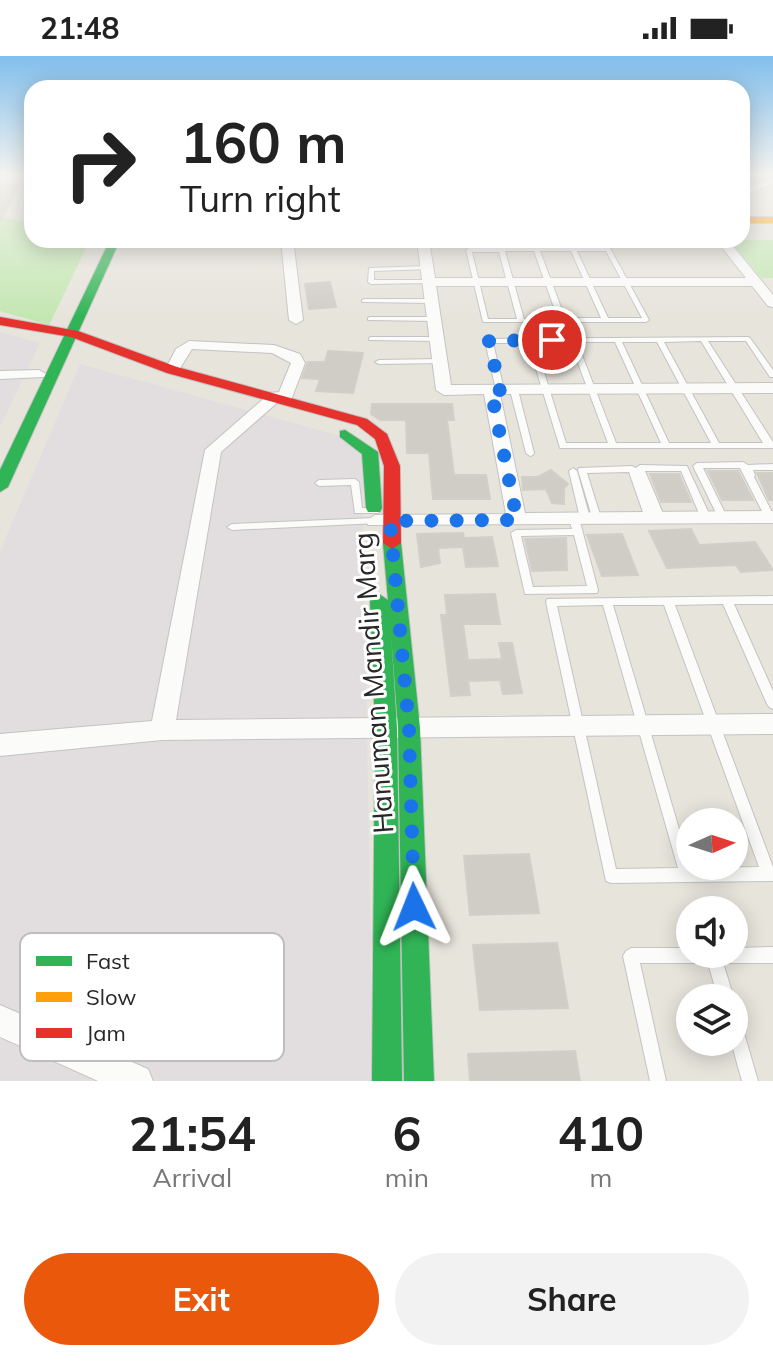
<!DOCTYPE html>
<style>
:root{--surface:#fff;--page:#f2f2f2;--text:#222;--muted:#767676;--accent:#ea580c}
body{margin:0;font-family:Mulish,sans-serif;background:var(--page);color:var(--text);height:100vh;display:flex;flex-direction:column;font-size:30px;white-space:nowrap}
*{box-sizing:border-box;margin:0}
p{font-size:26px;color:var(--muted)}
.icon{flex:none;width:44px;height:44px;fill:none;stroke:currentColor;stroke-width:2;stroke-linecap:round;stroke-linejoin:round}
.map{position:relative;height:1025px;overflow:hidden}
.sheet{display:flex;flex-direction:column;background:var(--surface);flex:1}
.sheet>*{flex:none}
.hud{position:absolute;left:24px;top:24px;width:726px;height:168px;border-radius:24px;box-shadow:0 4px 20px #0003;background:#fff;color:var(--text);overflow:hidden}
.needle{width:52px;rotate:87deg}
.controls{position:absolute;left:676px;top:752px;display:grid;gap:16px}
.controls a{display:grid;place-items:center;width:72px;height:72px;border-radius:50%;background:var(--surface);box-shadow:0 4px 20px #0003;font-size:40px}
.pin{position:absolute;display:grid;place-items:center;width:68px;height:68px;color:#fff;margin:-34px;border:4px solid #fff;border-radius:50%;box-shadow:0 2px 8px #0007}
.me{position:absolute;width:88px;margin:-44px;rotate:358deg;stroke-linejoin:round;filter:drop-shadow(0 0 6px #0008)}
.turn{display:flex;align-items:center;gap:28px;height:168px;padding:0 24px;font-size:36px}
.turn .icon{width:104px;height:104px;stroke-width:2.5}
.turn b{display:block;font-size:56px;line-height:68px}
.eta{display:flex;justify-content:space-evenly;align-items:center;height:136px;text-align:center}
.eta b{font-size:48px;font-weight:700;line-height:56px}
.primary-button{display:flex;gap:16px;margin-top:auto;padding:16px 24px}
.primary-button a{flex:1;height:92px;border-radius:48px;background:var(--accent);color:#fff;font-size:32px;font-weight:700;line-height:92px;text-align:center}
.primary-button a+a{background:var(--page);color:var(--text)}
.status{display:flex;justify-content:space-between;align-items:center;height:56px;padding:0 40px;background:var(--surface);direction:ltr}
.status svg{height:22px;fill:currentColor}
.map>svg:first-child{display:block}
.industrial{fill:#e2dee0}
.green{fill:#c3e7b1}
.building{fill:#d0cdc7;stroke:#d2cfc8;stroke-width:2}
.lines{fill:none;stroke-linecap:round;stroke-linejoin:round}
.lane-casing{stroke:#c4c3c3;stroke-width:2}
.street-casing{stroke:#c4c3c3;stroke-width:2}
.fast-casing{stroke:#c4c3c3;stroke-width:2}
.slow-casing{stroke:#c4c3c3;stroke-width:2}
.jam-casing{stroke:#c4c3c3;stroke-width:2}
.lane{fill:#fbfbfa;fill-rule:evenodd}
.street{fill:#fbfbfa;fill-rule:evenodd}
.fast{fill:#30b455;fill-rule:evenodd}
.slow{fill:#ff9f0a;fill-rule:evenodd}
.jam{fill:#e5322d;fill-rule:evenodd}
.route{stroke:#1a73e8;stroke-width:14;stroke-dasharray:0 25.2}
.labels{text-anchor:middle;stroke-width:6;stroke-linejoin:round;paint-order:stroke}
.street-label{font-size:28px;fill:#282828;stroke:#fff}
.key{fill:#fff;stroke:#bebebe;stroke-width:2}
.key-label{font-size:22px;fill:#282828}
</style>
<div class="status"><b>21:48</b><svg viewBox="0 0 49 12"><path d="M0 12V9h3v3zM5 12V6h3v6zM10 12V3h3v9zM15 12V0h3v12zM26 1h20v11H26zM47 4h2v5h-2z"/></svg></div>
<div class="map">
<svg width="773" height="1025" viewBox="0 0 773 1025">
<rect width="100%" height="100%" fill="#e7e4dc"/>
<path class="industrial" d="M0 276 40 287 0 371Z
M80 308 362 386 373 1025H0V495Z"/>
<path class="green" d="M0 161 32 167V184H90L49 269 0 255Z
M730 184H773V222H761Z"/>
<path class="building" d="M19 128 0 166V129Z
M330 226 336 251 309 253 305 228Z
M328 295 363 297 353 337 316 335 320 323 302 322 308 306H325Z
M372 348H452L454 364H447L454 419H486L490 443H433L429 397H407L406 364H380L371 358Z
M551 414 568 428 564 433V448L552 447 546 433 523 434 522 421H538Z
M708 415H738L753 444H722Z
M757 417H773V444H769Z
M650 418H679L691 446H661Z
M691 473 699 489 755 486 773 514 741 516 736 509 667 512 649 475Z
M463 477 464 482 492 481 498 510 466 511 463 491 438 492 440 507 421 511 417 478Z
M622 478 638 519 602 520 587 479Z
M566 482 567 514 532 515 525 483Z
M495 538 500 568H463L468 604 502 603 499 587H512L522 637 503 638 500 624 468 625 470 639 451 640 441 559H447L445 539Z
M529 798 539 857 470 859 464 800Z
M557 887 568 952 480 954 473 889Z
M575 995 580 1025H470L468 998Z"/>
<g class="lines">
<g class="lane-casing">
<path id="lane" d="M441 184H725L722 186 439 187V185Z
M501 191 610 192 649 264 646 266H483L466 194 469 192ZM505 195H534L558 263H524ZM540 195H571L601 262H565ZM577 195H606L642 262H608ZM472 196H499L517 263H488Z
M427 210 429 211V213L374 215V224H429L432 226 431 227 371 228 368 226 369 212Z
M364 243H432L435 245 432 247 362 246V244Z
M370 261H434L437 263 434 265 368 264V262Z
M371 281H437L440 283 437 285 369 284V282Z
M748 281 750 282 773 314V321H770L746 285H708L773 386V392H560L528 287H493L504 334 500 336 496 334 485 285 489 283ZM701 285 763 387H719L664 286ZM570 286 608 387H566L535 287ZM577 286H615L661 387H616ZM622 286H657L711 387H669Z
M440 303 444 305 443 307 379 308 375 306 379 304Z
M511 332H517L518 334 534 397 533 399 530 400 526 397 510 334Z
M743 406 748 409 773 408V414H753L755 419 754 421 773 458V463H767L765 461 740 412H703L727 461 725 463H719L693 410 697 407Z
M640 409 687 410 711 462 709 464 706 465 701 462 681 415H645L665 462 660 465 655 462 642 428 655 462 650 465 645 462 629 416 587 417 601 462 596 465 593 464 578 414 579 412 632 410 636 412Z
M573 412 577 415 590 462 585 465 580 462 569 415Z
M355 423 359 426 362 452 378 453 380 455 378 457H355L351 429 319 430 315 427 319 424Z
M574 459 579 462 598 534 597 537 525 538 511 477 516 474 572 473 569 462ZM574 479 587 530 533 531 521 480Z
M375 462 378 463 380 465 378 467 232 474 227 471 232 468Z
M773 540V548H734L773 635V653L769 651 767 648 723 548 675 549 773 811V825L611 827 606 825 546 546 547 543ZM603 549 678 812 616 813 557 550ZM613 549H664L759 811 692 812 690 810Z
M773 891V907H723L734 942H718L708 907H640L666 1025H650L623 900 626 895 631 892H690V898H734V892Z
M734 962 740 964 742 970 758 1025H742L731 986H734Z"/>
</g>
<g class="street-casing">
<path id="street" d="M21 119 32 122V128L18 124 0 126V120Z
M773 122V128L742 140V133Z
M281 184H293L303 264 296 268 289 264Z
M417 184H429L435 222H746L716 184H728L773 239V251L768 250 752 230H436L451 329 773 327V337L500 338 525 457 773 455V467L368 469 366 465 375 459 506 458 484 338 444 339 436 334Z
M189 285 274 289 300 298 305 307 290 347 278 346 221 396 176 664 773 658V678L162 684 0 700V678L152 665 205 394 270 337 279 336 291 307 272 297 192 293 177 317H167L165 314 176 293Z
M39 314 46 318 44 321 0 323V315Z
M0 949 148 1013 153 1025H98L0 981Z"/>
</g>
<g class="fast-casing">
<path id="fast" d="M110 184H120L8 431 0 436V414Z
M345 374 378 396 382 452 380 456H368L366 452 362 398 340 381V375Z
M392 481 401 487 420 672 434 1025H404L398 672 391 578 397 672 402 1025H372L375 672 370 545 372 540 379 538 388 544 383 487Z"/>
</g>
<g class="slow-casing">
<path id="slow" d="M742 161H773V167H742Z"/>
</g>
<g class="jam-casing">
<path id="jam" d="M0 261 78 275 177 311 367 363 387 378 400 410 401 487 392 493 383 487 384 410 375 383 357 369 167 317 71 281 0 269Z"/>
</g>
<use href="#lane" class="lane"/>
<use href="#street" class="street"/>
<use href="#fast" class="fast"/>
<use href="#slow" class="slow"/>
<use href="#jam" class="jam"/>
</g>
<linearGradient id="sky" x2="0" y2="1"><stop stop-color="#81beec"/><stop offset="0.45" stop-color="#f4f3ef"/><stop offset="1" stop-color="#f4f3ef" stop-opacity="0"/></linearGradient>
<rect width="773" height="262" fill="url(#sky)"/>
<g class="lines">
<path class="route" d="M414 851 409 672 390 465 517 464 491 334H500L489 285 552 284"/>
</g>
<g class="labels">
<g class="street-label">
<text transform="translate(373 627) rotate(-94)" y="10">Hanuman Mandir Marg</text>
</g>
</g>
<rect x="20" y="877" width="264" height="128" rx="12" class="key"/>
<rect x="36" y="900" width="36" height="10" fill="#30b455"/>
<rect x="36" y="936" width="36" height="10" fill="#ff9f0a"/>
<rect x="36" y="972" width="36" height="10" fill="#e5322d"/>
<g class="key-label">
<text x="86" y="913">Fast</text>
<text x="86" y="949">Slow</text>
<text x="86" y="985">Jam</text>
</g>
</svg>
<div class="controls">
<a><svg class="needle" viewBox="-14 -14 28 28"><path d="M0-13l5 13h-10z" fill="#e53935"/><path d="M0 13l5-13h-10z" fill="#767676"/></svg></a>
<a><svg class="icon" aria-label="sound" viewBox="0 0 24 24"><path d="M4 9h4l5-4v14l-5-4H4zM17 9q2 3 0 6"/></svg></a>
<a><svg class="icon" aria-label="layers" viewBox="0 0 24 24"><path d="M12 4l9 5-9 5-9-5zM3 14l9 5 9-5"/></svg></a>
</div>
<div class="pin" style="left:552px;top:284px;background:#d93025"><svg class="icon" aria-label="arrive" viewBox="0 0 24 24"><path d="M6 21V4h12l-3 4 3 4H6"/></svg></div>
<svg class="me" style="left:414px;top:851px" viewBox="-20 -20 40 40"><path d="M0-17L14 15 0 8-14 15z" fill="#1a73e8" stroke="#fff" stroke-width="4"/></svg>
<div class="hud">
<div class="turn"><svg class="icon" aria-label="right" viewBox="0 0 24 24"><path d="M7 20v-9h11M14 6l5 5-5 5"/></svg><div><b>160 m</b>Turn right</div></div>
</div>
</div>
<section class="sheet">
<div class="eta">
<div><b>21:54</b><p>Arrival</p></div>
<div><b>6</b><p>min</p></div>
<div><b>410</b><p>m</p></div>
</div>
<div class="primary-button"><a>Exit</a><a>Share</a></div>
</section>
